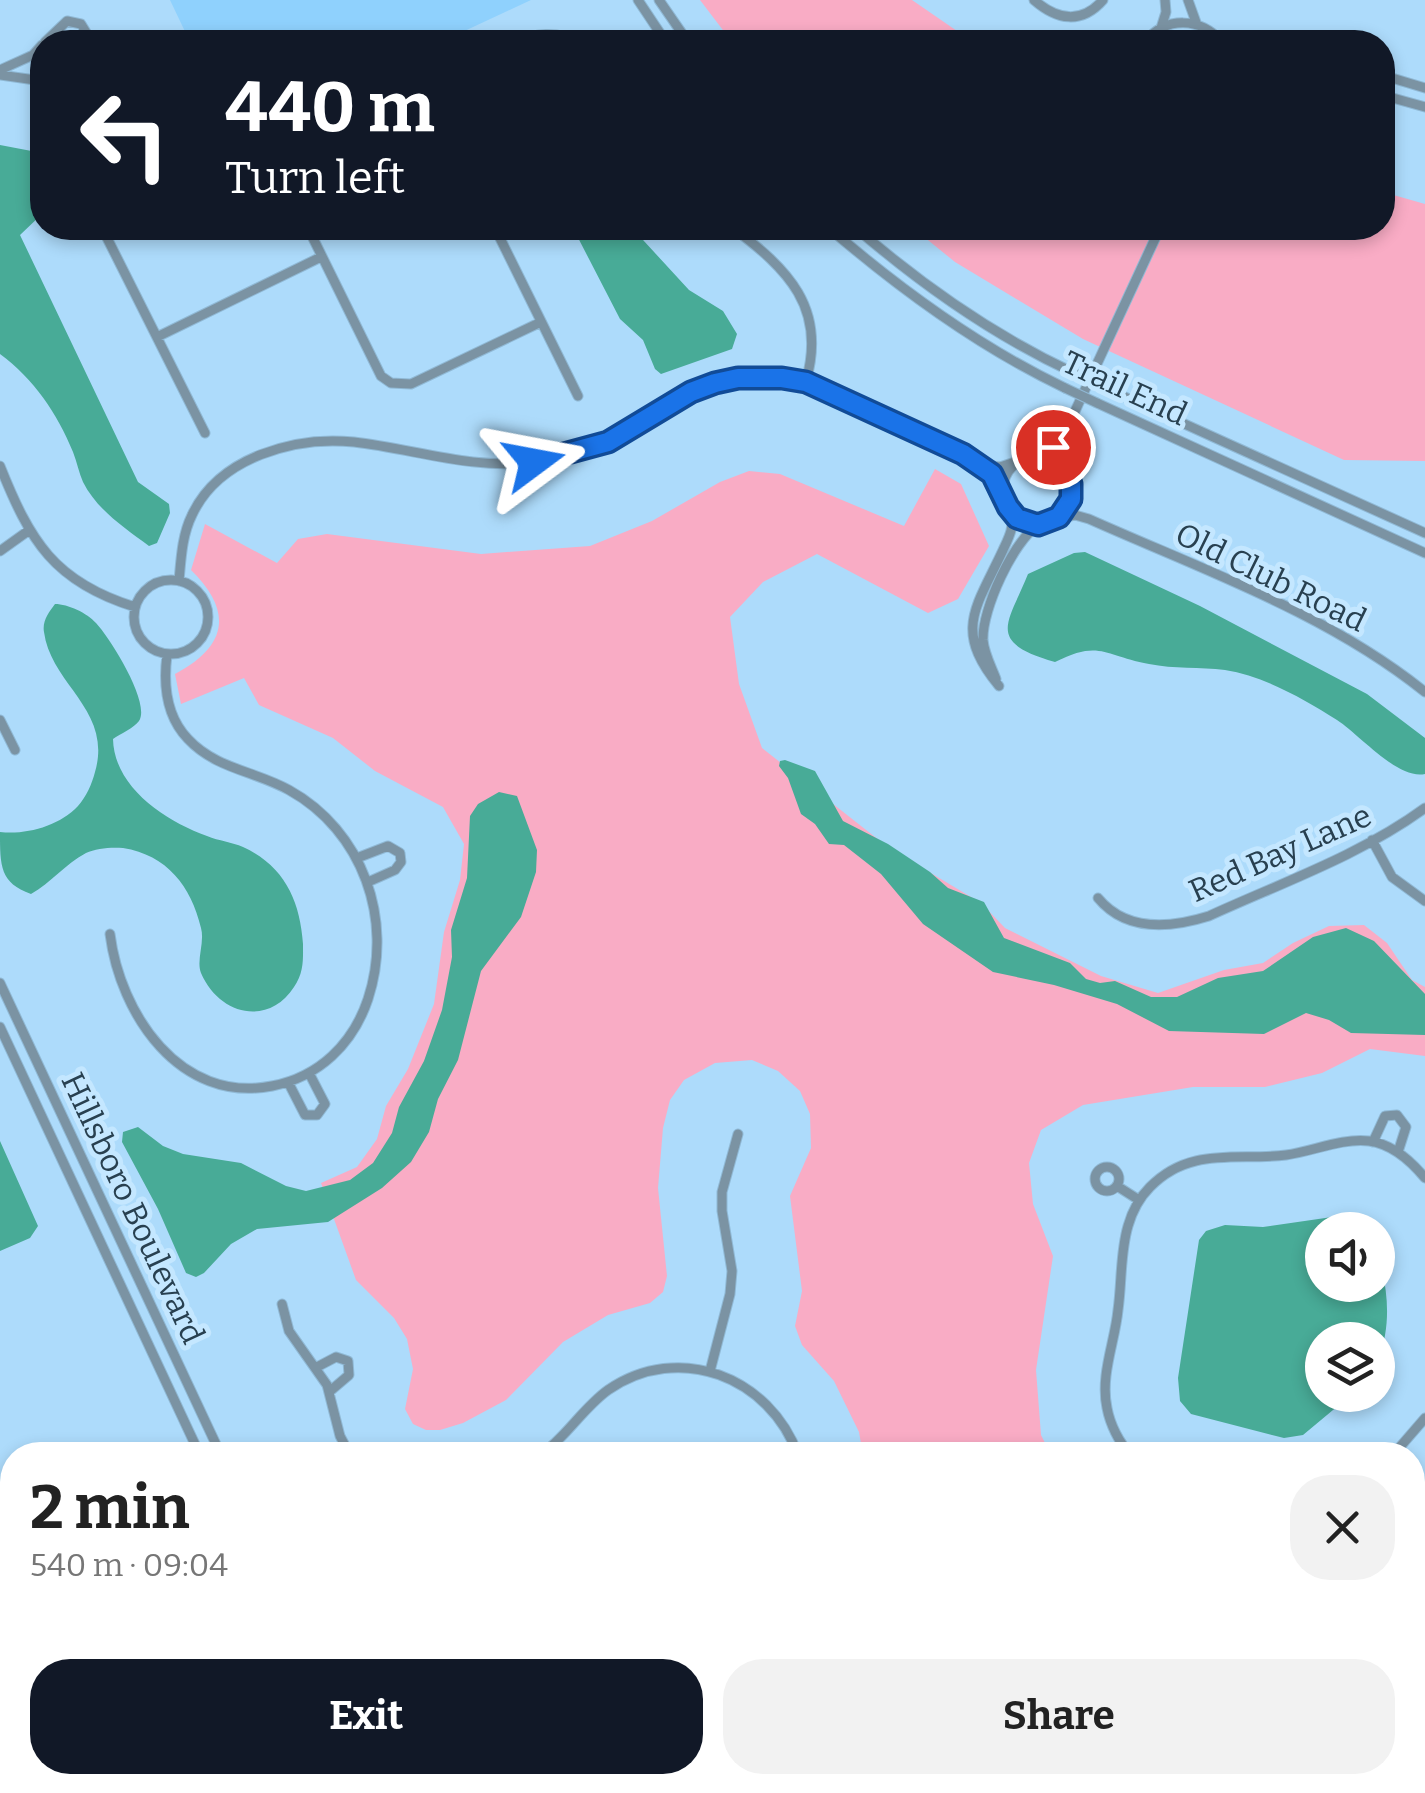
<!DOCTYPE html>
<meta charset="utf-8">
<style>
:root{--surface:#fff;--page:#f2f2f2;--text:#222;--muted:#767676;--accent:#111827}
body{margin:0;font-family:Bitter,serif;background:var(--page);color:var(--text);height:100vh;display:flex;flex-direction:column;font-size:38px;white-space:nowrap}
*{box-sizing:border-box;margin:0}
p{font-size:32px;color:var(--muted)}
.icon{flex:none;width:55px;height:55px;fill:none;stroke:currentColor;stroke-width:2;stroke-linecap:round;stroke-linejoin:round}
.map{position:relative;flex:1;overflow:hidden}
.panel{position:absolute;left:0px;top:1442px;width:1425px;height:352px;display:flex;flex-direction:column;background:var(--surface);border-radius:40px 40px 0 0;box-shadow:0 5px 15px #0003}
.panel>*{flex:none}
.top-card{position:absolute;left:30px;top:30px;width:1365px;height:210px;border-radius:40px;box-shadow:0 5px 15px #0003;background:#111827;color:#fff;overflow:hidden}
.buttons{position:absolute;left:1305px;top:1212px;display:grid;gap:20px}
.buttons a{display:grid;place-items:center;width:90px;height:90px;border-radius:50%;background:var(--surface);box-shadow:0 5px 15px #0003;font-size:50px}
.pin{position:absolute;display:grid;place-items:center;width:85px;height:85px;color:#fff;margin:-42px;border:5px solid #fff;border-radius:50%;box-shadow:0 2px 10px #0007}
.me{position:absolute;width:110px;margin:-55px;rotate:77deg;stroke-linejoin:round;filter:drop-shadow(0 0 8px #0008)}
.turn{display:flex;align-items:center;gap:35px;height:210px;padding:0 30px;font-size:45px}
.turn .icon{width:130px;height:130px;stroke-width:2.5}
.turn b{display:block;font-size:70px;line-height:85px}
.round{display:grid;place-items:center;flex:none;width:105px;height:105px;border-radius:40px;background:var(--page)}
.headline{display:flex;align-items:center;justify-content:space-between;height:170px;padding:0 30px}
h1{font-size:60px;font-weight:700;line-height:75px}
.action{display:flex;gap:20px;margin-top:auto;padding:20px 30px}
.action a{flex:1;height:115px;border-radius:40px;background:var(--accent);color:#fff;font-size:40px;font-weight:700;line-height:115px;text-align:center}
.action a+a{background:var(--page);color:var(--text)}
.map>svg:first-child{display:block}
.built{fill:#8fd1fd}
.green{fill:#f9acc5}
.water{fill:#48ab97}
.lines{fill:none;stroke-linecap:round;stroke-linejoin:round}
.minor-casing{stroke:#90b9d5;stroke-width:11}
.minor{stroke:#7b93a3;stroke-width:9}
.minor-bridge-casing{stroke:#90b9d5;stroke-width:11;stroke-linecap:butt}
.minor-bridge{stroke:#7b93a3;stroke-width:9}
.route-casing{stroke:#114b97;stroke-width:25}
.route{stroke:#1a73e8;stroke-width:18}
.labels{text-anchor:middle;stroke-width:10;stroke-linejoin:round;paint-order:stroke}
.street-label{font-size:32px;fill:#284050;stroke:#c4e7ff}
</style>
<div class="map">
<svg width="1425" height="1793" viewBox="0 0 1425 1793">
<rect width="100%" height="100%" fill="#addbfb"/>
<path class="built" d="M170 0H531L441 42H190Z"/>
<path class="green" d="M700 0H912L973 42H732Z
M1383 192 1425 204V461L1344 460 1083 339 955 262 913 228H1382Z
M935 469 961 484 989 546 958 599 928 613 817 554 763 582 730 617 739 684 762 748 889 848 981 903 1005 928 1101 976 1158 993 1224 970 1263 963 1293 943 1329 926 1364 925 1387 943 1412 980 1425 987V1056L1370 1049 1322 1073 1265 1087H1193L1083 1105 1041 1130 1029 1163 1033 1204 1053 1256 1036 1370 1041 1435 1051 1455H863L859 1432 834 1381 802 1345 795 1326 802 1291 790 1196 811 1148 810 1114 800 1091 778 1071 752 1060 715 1063 684 1080 670 1100 663 1128 658 1188 667 1276 663 1292 650 1303 608 1315 563 1342 506 1400 463 1423 440 1430H426L413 1424 405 1409 413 1369 407 1339 394 1318 356 1280 321 1183 357 1167 377 1139 386 1106 408 1069 434 1004 444 932 460 880 464 844 443 807 375 771 333 738 259 705 244 678 181 704 175 674C228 646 233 611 191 570L205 524 277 563 298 539 327 534 481 554 590 546 652 521 720 482 749 471 780 474 904 526Z
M12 1576V1782H331L336 1793H11L0 1769V1582Z"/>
<path class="water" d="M0 145 42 153V214L20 235 138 482 169 504 170 513 157 543 149 546C125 528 97 510 83 482 79 473 77 462 73 452 57 413 34 379 0 354Z
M573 228H632L689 290 723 311 737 334 732 349 661 374 655 369 643 340 620 319Z
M1085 552 1200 606 1367 694 1425 738V774C1398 780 1360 735 1337 720 1304 699 1264 676 1225 670 1200 667 1174 669 1149 664 1105 656 1100 639 1055 662 985 642 1008 624 1028 574L1074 553Z
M55 604C68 604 87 613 96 623 110 638 151 703 139 721 134 728 120 734 113 739 114 787 165 821 207 836 219 841 232 842 243 847 284 866 300 900 303 944 303 960 304 972 294 987 268 1027 219 1015 201 973 196 960 205 943 201 928 191 886 167 855 123 848 112 847 96 848 86 853 65 864 51 883 31 894 0 883 0 866 0 832 27 835 59 826 78 806 86 797 92 784 95 772 113 710 51 685 44 632 42 621 49 612 55 604Z
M785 760 815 771 843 821 888 844 930 872 948 888 984 902 1004 938 1070 963 1086 979 1100 983 1115 981 1151 997H1177L1218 978 1263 971 1313 937 1346 928 1374 941 1425 994V1035L1351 1033 1329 1020 1306 1013 1264 1034 1169 1031 1117 1004 1054 985 993 972 923 924 881 874 844 845 829 844 815 824 801 814 788 778 779 766 780 761Z
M499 792 517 796 537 850 536 872 521 917 481 971 458 1060 438 1099 429 1132 411 1162 382 1188 328 1222 257 1229 231 1244 204 1273 196 1277 186 1273 158 1209 122 1142 123 1132 138 1127 163 1146 183 1154 241 1163 286 1186 306 1191 350 1180 373 1163 392 1133 399 1107 424 1061 442 1010 452 957 451 930 467 878 470 816 478 804Z
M0 1141 38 1226 30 1238 0 1251Z
M1346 1215 1366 1220 1370 1230H1322V1285H1378V1254C1388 1289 1392 1325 1378 1360V1340H1322V1395H1351L1303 1435 1284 1438 1191 1414 1180 1401 1178 1378 1199 1240 1206 1231 1225 1225 1263 1227Z
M676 1442 704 1443 716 1455H653L658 1447Z
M1425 1524V1648L1413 1651 1412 1534Z"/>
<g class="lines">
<g class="minor-casing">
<path id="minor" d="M638 0 666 42
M659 0 688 42
M1034 0C1057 20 1081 25 1103 0
M1188 0 1197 25
M1161 28 1166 12 1165 0
M45 42 67 21 81 24 92 42
M510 42C535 33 557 31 582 42
M1145 42C1166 16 1200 17 1222 42
M0 70 33 55 42 45
M0 75 42 81
M1382 75 1425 88
M1382 95 1425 107
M102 228 205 433
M308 228 381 376 391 383 411 384 541 322
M495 228 578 396
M733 228C788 269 827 308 806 381
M829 228C901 290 979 347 1065 388
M856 228C922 285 993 335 1072 372
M157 337 321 257
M1103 387 1425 533
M1097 403 1425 553
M1003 490a34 34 0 1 1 68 0a34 34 0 1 1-68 0Z
M1037 456 1064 439
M984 465 1000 467 1018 461
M0 466C30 541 54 582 135 607
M1065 470 1064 439 1070 422 1160 228
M1052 521 1075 515 1089 519C1203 570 1327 613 1425 692
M0 551 28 531
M134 617a37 37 0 1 1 74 0a37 37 0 1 1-74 0Z
M179 581C181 559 182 535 192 515 219 457 295 436 354 442 415 449 471 470 534 462 566 458 599 448 627 432 692 398 720 362 802 381 835 388 874 413 906 427 941 444 984 456 1003 493
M996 679C991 666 984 653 983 640 982 609 1013 542 1038 525
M999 686C953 630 976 608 1003 550 1009 537 1014 528 1012 513
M0 720 15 750
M1372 840 1392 877 1425 901
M357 858 388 846 400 853 401 862 395 870 368 882
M1098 898C1126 932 1171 928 1209 916 1281 883 1361 855 1425 808
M110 934C120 1014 180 1104 272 1086 319 1077 353 1044 368 999 394 920 363 831 289 790 255 771 216 769 188 739 166 716 163 686 167 655
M0 983 221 1455
M0 1027 200 1455
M288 1082 305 1115H317L325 1104 309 1073
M1373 1142 1385 1116 1397 1115 1406 1127 1398 1152
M1095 1179a12 12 0 1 1 24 0a12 12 0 1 1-24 0Z
M1117 1186 1139 1200
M282 1304 289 1331 327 1385 340 1436 350 1455
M317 1367 336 1357 348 1361 349 1375 329 1392
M710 1371 730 1294 732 1271 722 1211V1192L738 1134
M541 1455C567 1436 583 1408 608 1390 679 1341 770 1377 798 1455
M1131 1455C1119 1443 1110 1424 1107 1408 1100 1375 1115 1342 1118 1310 1122 1282 1120 1253 1128 1226 1132 1212 1140 1197 1150 1187 1190 1146 1237 1161 1286 1155 1314 1151 1341 1138 1369 1141 1392 1144 1411 1161 1425 1178
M1393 1455 1425 1418
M1412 1695 1425 1689
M1412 1716 1425 1708
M353 1782 358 1793
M374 1782 379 1793
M499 1782 523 1793
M1049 1782C1083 1793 1120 1793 1153 1782
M557 1793 597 1782
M1289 1793 1297 1782
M1321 1793 1333 1782
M1338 1793 1342 1782"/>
</g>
<use href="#minor" class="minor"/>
<g class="minor-bridge-casing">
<path id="minor-bridge" d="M1072 372 1103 387
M1065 388 1097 403"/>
</g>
<use href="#minor-bridge" class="minor-bridge"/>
</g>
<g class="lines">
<g class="route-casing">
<path id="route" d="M534 462 608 442 691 392 715 383 738 378H782L806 382 963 454 992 474 1008 507 1017 518 1038 525 1059 517 1071 499V484L1062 462 1064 439 1053 447"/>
</g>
<use href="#route" class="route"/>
</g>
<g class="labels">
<g class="street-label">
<text transform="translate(1125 388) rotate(25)" y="11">Trail End</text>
<text transform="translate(1271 577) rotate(26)" y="11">Old Club Road</text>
<text transform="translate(1280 853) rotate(-24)" y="11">Red Bay Lane</text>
<text transform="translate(133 1208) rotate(65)" y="11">Hillsboro Boulevard</text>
</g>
</g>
</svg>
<div class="buttons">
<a><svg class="icon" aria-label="sound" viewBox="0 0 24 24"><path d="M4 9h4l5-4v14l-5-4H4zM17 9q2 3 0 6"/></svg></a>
<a><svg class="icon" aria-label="layers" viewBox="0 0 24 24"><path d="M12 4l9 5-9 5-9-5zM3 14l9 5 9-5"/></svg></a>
</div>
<div class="pin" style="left:1053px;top:447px;background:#d93025"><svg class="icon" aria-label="arrive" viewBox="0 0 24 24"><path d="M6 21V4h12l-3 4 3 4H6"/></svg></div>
<svg class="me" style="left:534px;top:462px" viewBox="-20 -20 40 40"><path d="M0-17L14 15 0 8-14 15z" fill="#1a73e8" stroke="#fff" stroke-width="4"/></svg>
<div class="top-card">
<div class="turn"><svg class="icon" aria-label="left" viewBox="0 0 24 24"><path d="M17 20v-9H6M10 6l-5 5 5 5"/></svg><div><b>440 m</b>Turn left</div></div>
</div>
<section class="panel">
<div class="headline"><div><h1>2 min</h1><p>540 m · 09:04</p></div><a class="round"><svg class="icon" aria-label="close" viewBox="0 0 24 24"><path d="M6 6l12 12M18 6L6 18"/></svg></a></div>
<div class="action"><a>Exit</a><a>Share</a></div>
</section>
</div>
